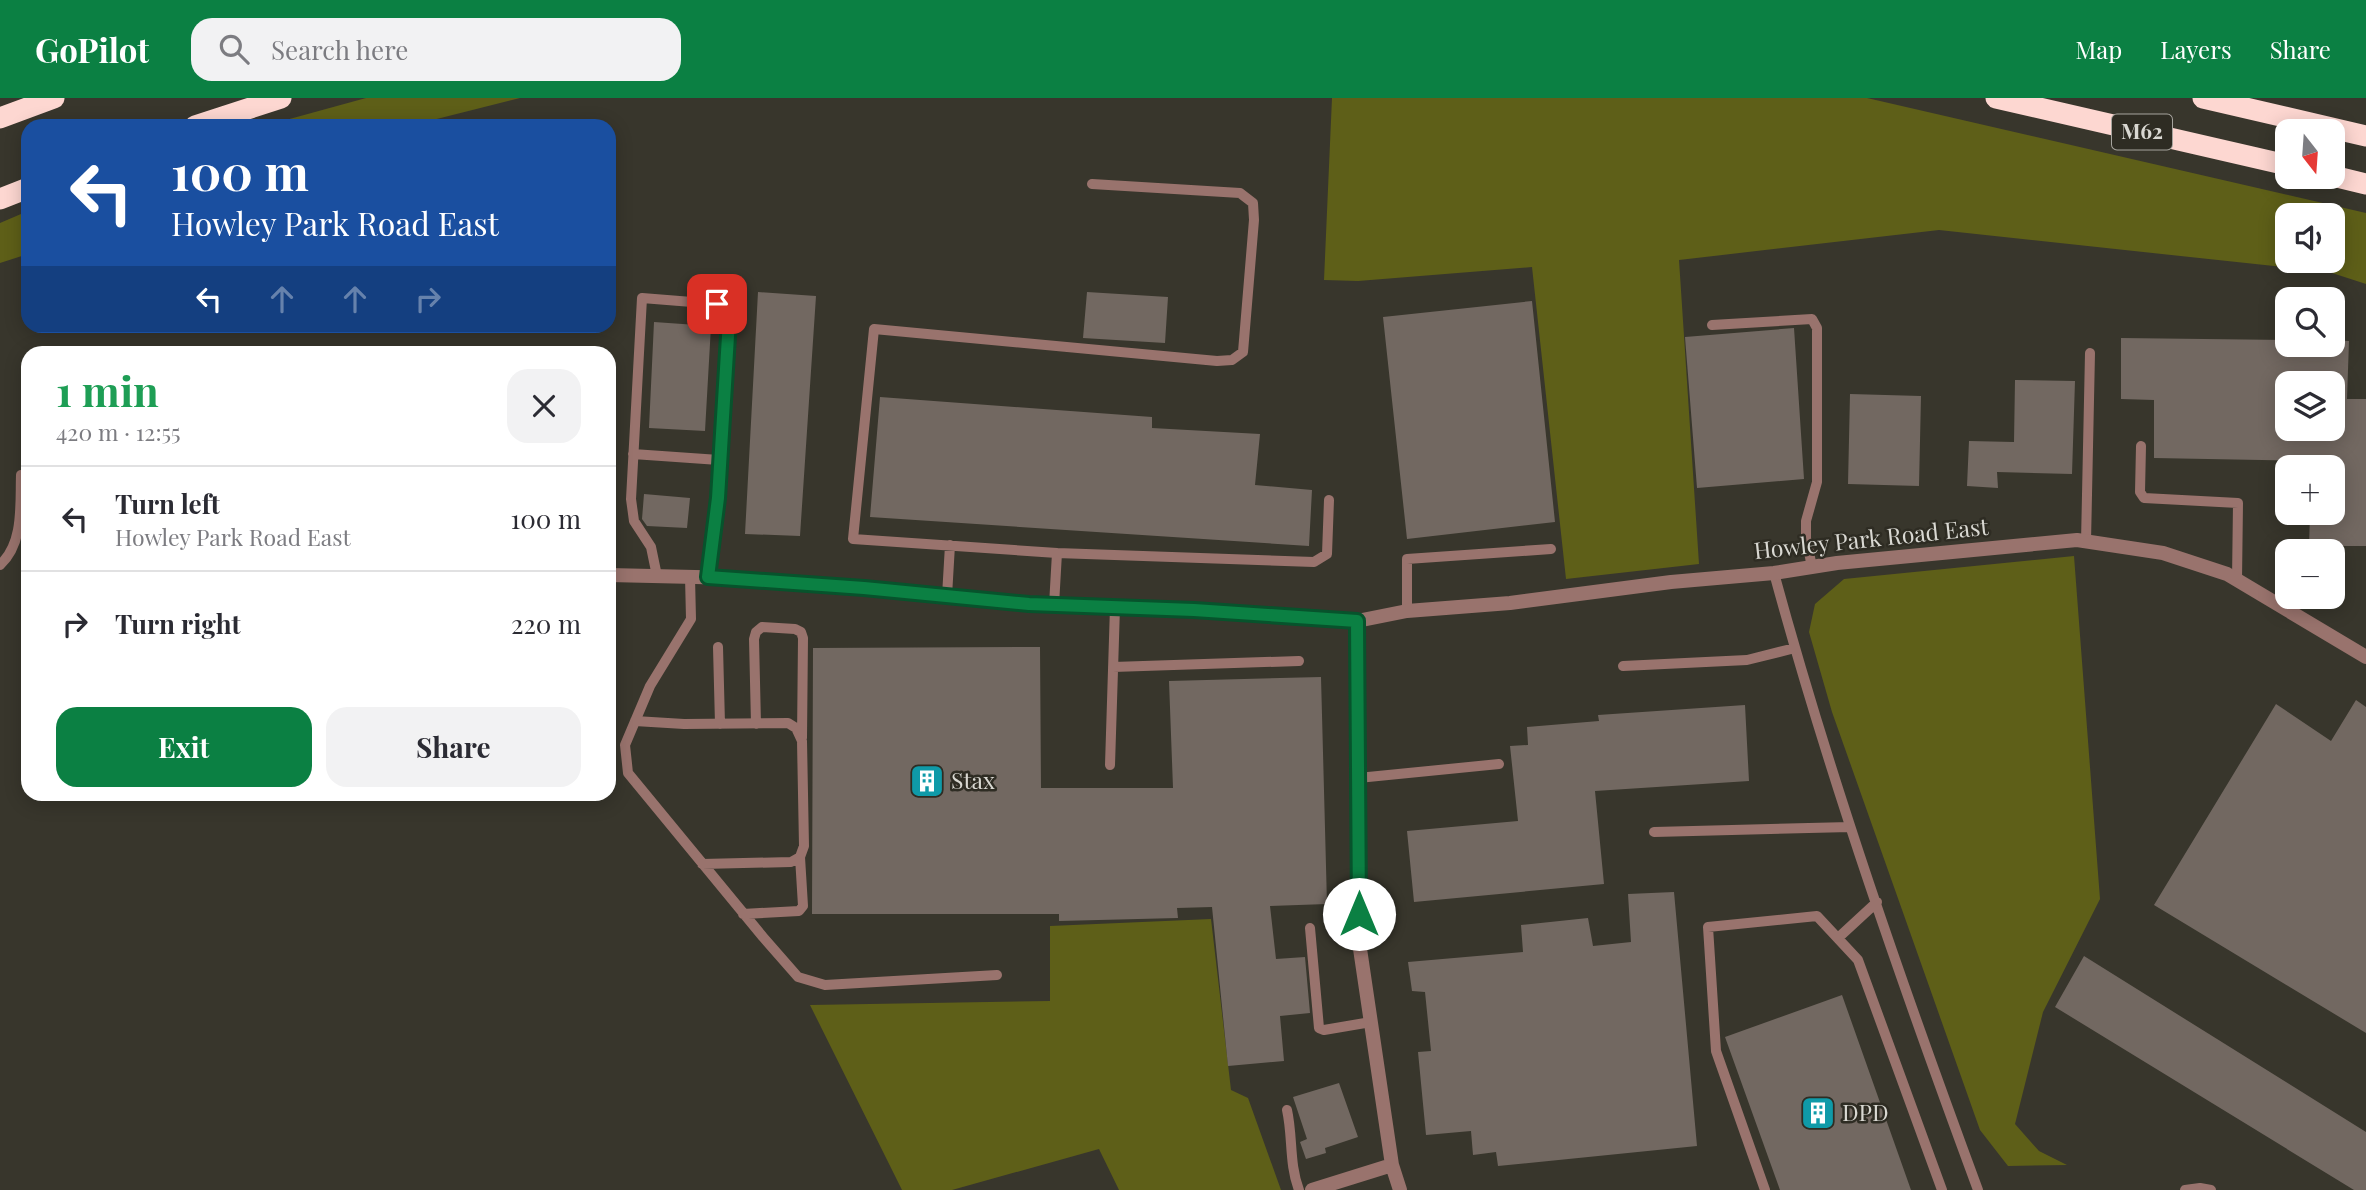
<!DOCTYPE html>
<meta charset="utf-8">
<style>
:root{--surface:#fff;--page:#f2f2f3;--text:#2b2b33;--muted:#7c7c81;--line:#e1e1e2;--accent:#0b8043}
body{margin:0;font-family:"Playfair Display",serif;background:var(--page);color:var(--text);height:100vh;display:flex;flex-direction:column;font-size:26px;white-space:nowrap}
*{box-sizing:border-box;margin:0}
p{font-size:23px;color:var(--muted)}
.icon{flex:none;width:38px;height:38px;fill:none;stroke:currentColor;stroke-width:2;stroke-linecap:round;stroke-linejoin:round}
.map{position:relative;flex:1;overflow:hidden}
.side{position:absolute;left:21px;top:248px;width:595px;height:455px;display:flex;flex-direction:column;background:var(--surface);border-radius:21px;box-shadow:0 4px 18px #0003}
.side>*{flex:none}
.guide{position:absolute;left:21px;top:21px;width:595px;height:214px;border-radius:21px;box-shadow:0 4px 18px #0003;background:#1a4fa0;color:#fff;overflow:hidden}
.needle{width:46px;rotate:163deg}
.controls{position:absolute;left:2275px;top:21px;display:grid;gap:14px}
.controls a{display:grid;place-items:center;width:70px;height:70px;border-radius:14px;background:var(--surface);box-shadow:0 4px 18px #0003;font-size:35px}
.pin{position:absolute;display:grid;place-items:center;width:60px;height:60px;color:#fff;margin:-30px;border-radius:14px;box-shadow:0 4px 10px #0006}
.me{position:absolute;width:77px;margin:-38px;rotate:0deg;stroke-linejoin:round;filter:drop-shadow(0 0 5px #0008)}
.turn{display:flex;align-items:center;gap:24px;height:147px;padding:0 35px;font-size:32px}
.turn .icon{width:91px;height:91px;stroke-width:2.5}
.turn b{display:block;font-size:49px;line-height:60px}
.lanes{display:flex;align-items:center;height:66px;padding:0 35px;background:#0003;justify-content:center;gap:35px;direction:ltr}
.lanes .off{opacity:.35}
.round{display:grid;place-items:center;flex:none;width:74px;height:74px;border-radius:21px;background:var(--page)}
.overview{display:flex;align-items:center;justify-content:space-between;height:119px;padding:0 35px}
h1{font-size:42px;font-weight:700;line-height:52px;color:#1e9e55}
.button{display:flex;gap:14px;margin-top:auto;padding:14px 35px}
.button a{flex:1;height:80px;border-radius:21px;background:var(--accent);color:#fff;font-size:28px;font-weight:700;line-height:80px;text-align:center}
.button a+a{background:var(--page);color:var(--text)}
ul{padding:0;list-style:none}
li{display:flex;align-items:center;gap:21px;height:105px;padding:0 35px;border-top:2px solid var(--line)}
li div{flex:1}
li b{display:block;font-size:26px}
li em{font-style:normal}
header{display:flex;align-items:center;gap:42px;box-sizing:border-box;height:98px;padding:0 35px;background:var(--accent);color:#fff}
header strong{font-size:33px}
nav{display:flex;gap:38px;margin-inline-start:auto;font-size:24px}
.search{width:490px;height:63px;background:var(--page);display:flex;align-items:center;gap:18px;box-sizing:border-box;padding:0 24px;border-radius:21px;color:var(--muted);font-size:26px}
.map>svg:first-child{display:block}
.green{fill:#5e5f18;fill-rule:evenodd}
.building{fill:#726861;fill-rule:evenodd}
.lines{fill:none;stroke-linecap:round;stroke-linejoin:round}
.lane{stroke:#99736d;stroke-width:10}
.street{stroke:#99736d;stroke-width:14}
.highway{stroke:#fdd7d1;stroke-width:21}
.route-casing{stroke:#07532c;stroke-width:18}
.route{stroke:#0b8043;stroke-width:12}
.labels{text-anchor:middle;stroke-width:5;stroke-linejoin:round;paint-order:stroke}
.shield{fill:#2e2c23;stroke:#a6a49e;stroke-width:2}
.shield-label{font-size:21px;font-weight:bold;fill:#d9d8d2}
.street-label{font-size:23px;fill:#d9d8d2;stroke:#2e2c23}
.poi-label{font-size:23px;fill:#d9d8d2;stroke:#2e2c23;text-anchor:start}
</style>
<header>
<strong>GoPilot</strong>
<div class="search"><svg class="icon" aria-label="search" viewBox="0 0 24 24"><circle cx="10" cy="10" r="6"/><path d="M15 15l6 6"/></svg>Search here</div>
<nav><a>Map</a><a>Layers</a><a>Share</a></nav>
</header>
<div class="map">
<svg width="2366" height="1092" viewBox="0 0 2366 1092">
<rect width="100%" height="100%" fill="#38362c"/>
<path class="green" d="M366 0H520L409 28H264Z
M1332 0H1867L2366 115V186L2329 174 1939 132 1679 162 1699 466 1566 481 1532 169 1358 183 1324 182ZM2287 117H2333V163H2287Z
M28 113V156L0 165V125Z
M2074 458 2100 801 2043 914 2015 1026 2039 1053 2067 1067 2008 1068 1980 1032 1832 614 1809 534 1815 506 1844 481Z
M1211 821 1231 992 1248 1000 1281 1092H1119L1099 1051 952 1092H902L810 907 1050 903V828Z"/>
<path class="building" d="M758 194 816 198 800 438 745 436Z
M1087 194 1168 199 1165 245 1083 240Z
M1532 203 1555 424 1407 441 1383 219Z
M654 224 711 228 705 333 649 330Z
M1794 230 1804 381 1697 390 1685 239Z
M2121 240 2287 242V247H2333V242L2349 243 2347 301H2366V448H2309L2310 415H2333V369H2310V363L2154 360V302L2121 301ZM2287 285H2333V331H2287Z
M2015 282 2075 283 2072 376 1997 374 1998 390 1967 388 1969 343 2014 344Z
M1850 296 1921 298 1919 388 1848 386Z
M880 299 1152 319V330L1260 336 1255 387 1312 392 1309 448 870 419Z
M644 396 690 400 687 430 647 428 642 421Z
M1040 549 1041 690H1173L1169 583 1321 579 1327 806 1270 808 1276 861 1305 859 1310 915 1280 918 1284 963 1228 968 1212 809 1177 810 1178 820 1059 823V816H812L813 550Z
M2356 602 2366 609V935L2154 807 2276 606 2331 643Z
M1745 607 1749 683 1595 693 1604 786 1414 804 1407 733 1518 723 1510 648 1528 647 1527 629 1599 623 1598 617Z
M1674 794 1697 1048 1498 1068 1496 1054 1473 1057 1471 1033 1426 1037 1418 954 1431 953 1425 894 1412 893 1408 864 1523 854 1521 827 1588 820 1593 848 1631 844 1628 796Z
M2084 858 2366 1034V1092H2354L2055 909Z
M1842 897 1911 1092H1780L1725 939Z
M1339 985 1358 1039 1325 1050 1326 1055 1306 1061 1300 1044 1307 1041 1293 999Z"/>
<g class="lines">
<path class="lane" d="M1712 227 1812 221 1817 230V384L1806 423V440L1812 469
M2141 348 2140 394 2144 400 2238 405 2237 482
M633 356 719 362
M2086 444 2090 255
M1057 455 853 441 874 231 1217 263 1232 262 1243 254 1254 122 1253 105 1240 95 1092 86
M0 467C24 445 20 407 21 377
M1774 475C1831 684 1903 889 1978 1092
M657 478 651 449 634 423 631 401 642 200 717 206 726 211 729 222 717 400 708 479
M690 479 691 521 650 588 625 647 628 675 763 839 798 879 825 887 997 877
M947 498 950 447
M1054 507 1057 455 1314 464 1327 456 1329 402
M1407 513V461L1551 451
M718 549 720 626
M1623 568 1747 562 1795 550
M1113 569 1299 563
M635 623 684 626 788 625 796 630 802 643 804 748 800 759 791 764 702 766
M756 626 754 541 756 534 762 529 795 531 801 534 803 540 802 640
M1110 667 1115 509
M1358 680 1499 666
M1654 734 1850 729
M743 816 799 813 803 808 800 759
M1310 830 1319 930 1324 932 1371 924
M1838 840 1877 804
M1287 1012C1293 1039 1289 1066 1299 1092
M1765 1092 1716 953 1708 829 1817 818 1858 862 1942 1092
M2185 1092 2200 1090 2211 1092"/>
<path class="street" d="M609 477 738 480 864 490 1029 506 1194 512 1357 523 1407 513 1510 505 1671 484 1774 475 1837 465 2077 442 2163 455 2227 476 2366 559
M1357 523 1359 844 1392 1067 1400 1092
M1312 1092 1392 1067"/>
<path class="highway" d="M1996 0 2287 67
M2203 0 2366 38
M0 20 54 0
M195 28 281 0
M2333 78 2366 86
M0 101 28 90"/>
</g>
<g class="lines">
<g class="route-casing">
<path id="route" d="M717 206 726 211 729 222 718 400 708 479 864 490 1029 506 1194 512 1357 523 1359 816"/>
</g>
<use href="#route" class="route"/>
</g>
<defs>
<g id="building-square" transform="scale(1.75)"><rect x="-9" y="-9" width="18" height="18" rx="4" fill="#0f9aa8" stroke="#2e2c23"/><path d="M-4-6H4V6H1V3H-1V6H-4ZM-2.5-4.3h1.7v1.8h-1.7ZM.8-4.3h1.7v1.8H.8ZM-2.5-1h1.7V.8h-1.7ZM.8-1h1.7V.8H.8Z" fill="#fff"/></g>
</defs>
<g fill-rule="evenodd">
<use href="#building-square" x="927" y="683"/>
<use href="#building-square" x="1818" y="1015"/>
</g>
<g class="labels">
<rect class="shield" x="2112" y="16.5" width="60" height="35" rx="5"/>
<g class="shield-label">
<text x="2142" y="41">M62</text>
</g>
<g class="street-label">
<text transform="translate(1871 441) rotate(-6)" y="8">Howley Park Road East</text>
</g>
<g class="poi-label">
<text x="951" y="691">Stax</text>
<text x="1842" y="1023">DPD</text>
</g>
</g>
</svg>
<div class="controls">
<a><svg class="needle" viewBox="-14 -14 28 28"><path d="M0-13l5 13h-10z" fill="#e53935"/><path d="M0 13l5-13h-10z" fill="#7c7c81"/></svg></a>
<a><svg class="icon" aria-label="sound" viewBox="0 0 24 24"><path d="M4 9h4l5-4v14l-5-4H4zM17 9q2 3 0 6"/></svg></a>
<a><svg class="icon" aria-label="search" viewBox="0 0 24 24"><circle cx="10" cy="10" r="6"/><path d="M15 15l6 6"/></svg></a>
<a><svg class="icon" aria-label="layers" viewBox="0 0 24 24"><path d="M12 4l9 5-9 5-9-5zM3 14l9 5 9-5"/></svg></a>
<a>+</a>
<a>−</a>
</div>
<div class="pin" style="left:717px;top:206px;background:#d93025"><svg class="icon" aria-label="arrive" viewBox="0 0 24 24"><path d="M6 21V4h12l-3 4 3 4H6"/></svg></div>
<svg class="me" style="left:1359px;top:816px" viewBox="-20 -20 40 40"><circle r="19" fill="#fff"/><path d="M0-13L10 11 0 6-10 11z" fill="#0b8043"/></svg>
<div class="guide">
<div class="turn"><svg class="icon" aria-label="left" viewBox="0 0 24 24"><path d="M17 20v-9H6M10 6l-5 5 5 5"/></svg><div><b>100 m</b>Howley Park Road East</div></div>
<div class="lanes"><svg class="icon" aria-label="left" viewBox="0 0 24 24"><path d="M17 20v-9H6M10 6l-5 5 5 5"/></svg><svg class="icon off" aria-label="ahead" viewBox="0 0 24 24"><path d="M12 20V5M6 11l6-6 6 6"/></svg><svg class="icon off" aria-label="ahead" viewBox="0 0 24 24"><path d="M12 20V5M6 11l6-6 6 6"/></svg><svg class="icon off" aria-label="right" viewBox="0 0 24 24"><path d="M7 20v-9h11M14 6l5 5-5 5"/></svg></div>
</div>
<section class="side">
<div class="overview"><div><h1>1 min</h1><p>420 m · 12:55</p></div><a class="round"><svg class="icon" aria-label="close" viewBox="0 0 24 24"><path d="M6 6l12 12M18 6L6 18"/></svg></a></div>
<ul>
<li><svg class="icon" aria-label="left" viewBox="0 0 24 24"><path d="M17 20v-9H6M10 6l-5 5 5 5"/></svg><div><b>Turn left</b><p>Howley Park Road East</p></div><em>100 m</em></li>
<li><svg class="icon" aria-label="right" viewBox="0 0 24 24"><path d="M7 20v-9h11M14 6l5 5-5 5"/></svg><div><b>Turn right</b></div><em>220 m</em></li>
</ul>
<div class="button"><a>Exit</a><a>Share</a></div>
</section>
</div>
